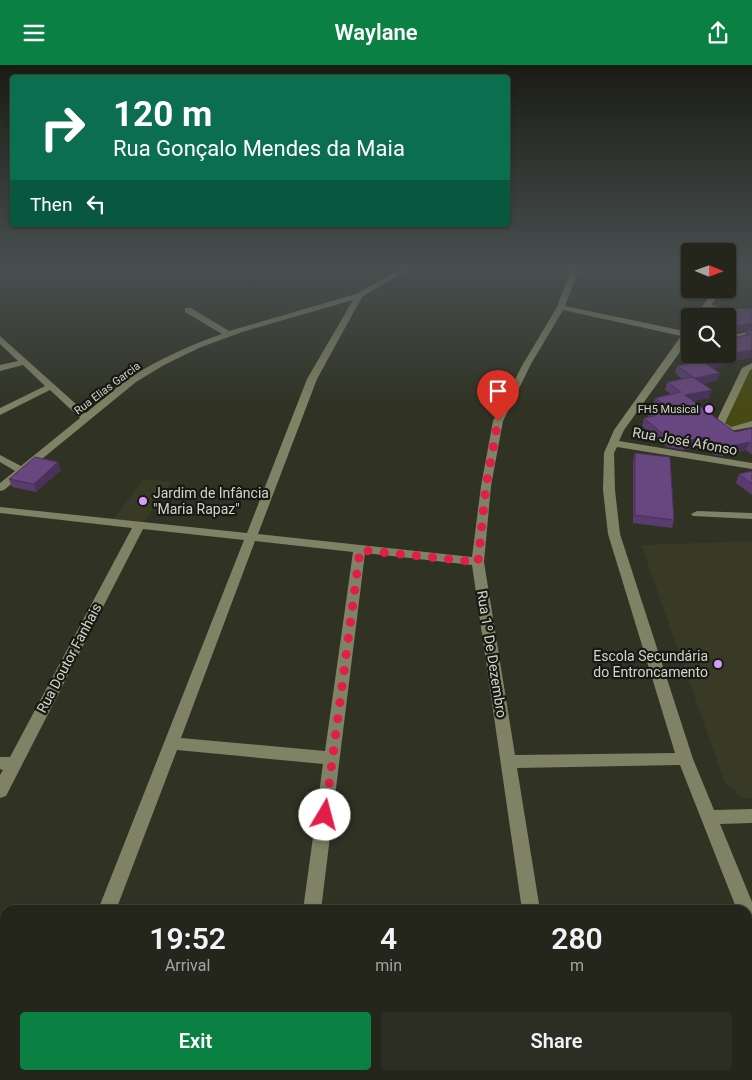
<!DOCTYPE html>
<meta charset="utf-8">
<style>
:root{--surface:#24261b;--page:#2c2e24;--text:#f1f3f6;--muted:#a3a5a3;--line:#41433a;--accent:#0b8043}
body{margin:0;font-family:Roboto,sans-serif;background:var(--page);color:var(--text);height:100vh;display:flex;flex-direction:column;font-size:19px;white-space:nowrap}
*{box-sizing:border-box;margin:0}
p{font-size:16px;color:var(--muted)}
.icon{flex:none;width:28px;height:28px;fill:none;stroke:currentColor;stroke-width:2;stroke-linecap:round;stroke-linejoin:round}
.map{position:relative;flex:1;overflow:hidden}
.side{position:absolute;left:0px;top:840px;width:752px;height:175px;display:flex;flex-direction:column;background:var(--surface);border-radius:15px 15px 0 0;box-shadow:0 1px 4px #0004,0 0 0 1px var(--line)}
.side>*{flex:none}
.guide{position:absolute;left:10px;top:10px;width:500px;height:152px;border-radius:5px;box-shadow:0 1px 4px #0004,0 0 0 1px var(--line);background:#0b6e4f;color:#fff;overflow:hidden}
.needle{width:32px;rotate:91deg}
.tools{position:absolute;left:681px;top:178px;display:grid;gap:10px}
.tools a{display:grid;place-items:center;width:55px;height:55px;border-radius:5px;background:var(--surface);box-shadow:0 1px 4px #0004,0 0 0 1px var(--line);font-size:25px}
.pin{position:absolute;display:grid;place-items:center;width:42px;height:42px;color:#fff;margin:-51px -21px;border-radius:50% 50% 50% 0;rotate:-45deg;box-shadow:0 0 5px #0007}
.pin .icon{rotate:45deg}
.me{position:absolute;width:55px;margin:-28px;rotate:8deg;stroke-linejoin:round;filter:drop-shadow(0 0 4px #0008)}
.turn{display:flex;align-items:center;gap:18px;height:105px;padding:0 20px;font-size:22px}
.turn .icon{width:65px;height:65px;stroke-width:2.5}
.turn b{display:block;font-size:35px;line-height:42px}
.then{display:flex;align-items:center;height:48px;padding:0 20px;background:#0003;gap:10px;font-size:19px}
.eta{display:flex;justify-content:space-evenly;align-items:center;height:85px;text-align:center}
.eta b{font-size:30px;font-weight:600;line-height:35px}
.primary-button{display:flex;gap:10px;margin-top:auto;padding:10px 20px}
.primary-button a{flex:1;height:58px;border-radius:5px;background:var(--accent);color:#fff;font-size:20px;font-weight:600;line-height:58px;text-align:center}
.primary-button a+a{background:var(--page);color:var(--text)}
header{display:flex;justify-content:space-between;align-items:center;height:65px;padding:0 20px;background:var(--accent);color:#fff;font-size:22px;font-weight:600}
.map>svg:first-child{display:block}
.built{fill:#383a26}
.green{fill:#474a15}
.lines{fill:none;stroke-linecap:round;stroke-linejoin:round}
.path{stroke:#87897e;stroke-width:4.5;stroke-dasharray:4 4;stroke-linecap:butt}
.minor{fill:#7f8264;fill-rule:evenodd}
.wall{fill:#593c6d}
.shaded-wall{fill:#493159}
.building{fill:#68467f;stroke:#493159}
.route{stroke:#e11d48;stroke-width:9;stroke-dasharray:0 16.2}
.poi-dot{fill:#d49cfc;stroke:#181913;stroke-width:2}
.labels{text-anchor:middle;stroke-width:4.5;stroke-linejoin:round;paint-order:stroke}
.far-street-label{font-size:11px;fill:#d3d4cb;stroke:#181913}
.far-poi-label{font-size:11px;fill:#d3d4cb;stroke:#181913;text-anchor:end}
.street-label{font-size:14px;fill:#d3d4cb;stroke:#181913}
.poi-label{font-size:14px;fill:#d3d4cb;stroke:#181913;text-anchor:start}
</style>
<header><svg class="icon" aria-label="menu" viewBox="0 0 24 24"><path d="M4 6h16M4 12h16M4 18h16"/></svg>Waylane<svg class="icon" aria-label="share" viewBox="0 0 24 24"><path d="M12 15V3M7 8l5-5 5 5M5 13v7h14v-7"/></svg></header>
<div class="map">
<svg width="752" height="1015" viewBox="0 0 752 1015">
<rect width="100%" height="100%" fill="#303224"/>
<path class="built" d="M143 414 172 417 143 458 114 454Z
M752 476V733H743L725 718 641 480Z"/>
<path class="green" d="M752 302V358L731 362 724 357 749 303Z"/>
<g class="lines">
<path class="path" d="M0 999H5"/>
<path class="minor" d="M405 201H414L362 232 317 314 258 469 472 492 481 421 493 356 523 299 557 242 572 201H580L565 241 684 266 690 262V273L624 365 619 376 752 398V404L617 382 614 388 615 425 620 469 693 694 714 745 752 744V758L720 759 752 837V869L748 867V845H737L680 700 517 703 540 845H522L472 500 365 488 321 845H303L323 699 177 685 116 845H98L244 475 143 464 6 731 0 733V710L3 705 0 704V692H10L132 463 0 448V442L247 468 307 314 353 235 242 267 199 283 164 300 136 317 4 425 0 426V418L15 406 0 397V390L21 401 80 353 50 325 0 350V343L45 321 23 300 0 306V300L18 296 0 279V271L86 348C101 336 115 323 131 312 159 294 190 280 222 269L185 247V243H191L229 266 356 229ZM563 245 681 271 614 365 604 388 603 425 608 469 675 688 515 690 484 497 491 421 503 356 531 299ZM255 476 353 487 325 686 181 673Z
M731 201H739L731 213H728V207Z
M715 224H723L711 240 731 245 752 243V247L731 249 708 244 703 251H695Z
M752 266V270L728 275V271Z
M752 298V304L750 305 725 358 731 362 752 356V362L725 367 715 359 742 303Z
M697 446 752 448V454L693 451 691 449Z
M32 1010H54L53 1015H31Z
M280 1010H302L301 1015H279Z
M546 1010H568L569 1015H547Z"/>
</g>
<path class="wall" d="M752 243 734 268 728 264V251H717V250Z
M752 265V292L728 297 727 300 713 303 718 315 703 319 709 333 693 336 735 367 752 363V390L746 385 722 391 715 390 702 380 683 385 667 382 642 361 644 353 648 352 649 347 658 345 653 341 655 333 671 329 665 325 667 317 682 314 675 308 677 301 691 298 686 294 688 287 728 289 745 270 746 266Z
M635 388 674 455 672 463 633 458V396Z
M61 405 36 427 12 422 9 414Z
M752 406V430L736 418 739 409Z"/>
<path class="shaded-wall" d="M752 258V265L734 268 736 261Z
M752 285V292L728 297 727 300 703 305 705 298 726 290Z
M720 308 718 315 693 321 695 313Z
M712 325 709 333 683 338 685 330Z
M705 372 702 380 683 385 686 376Z
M749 377 746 385 722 391 724 383Z
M58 397 61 405 36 427 34 419Z"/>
<path class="building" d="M752 243V258L736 261 728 256V251H720L717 250Z
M752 265V285L726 290 723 289H728V274L751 269 746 266Z
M691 289H723L729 293 705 298 720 308 695 313 677 301 701 296Z
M693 312 712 325 685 330 735 367 752 363V379L749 377 724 383 718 382 705 372 686 376 669 374 644 353 654 351 649 347 668 343 655 333 681 327 667 317Z
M635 388 670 392 674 455 635 450Z
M35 392 58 397 34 419 9 414Z
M752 406V419L739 409Z"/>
<linearGradient id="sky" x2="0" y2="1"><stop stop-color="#1a1c14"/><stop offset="0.59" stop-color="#484f50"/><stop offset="1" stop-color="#484f50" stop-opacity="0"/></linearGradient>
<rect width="752" height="343" fill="url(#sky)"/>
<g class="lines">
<path class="route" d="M325 750 360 485 478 497 486 421 498 356"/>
</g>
<g class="poi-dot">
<circle cx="709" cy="344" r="5"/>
<circle cx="143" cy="436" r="5"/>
<circle cx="718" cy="599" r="5"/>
</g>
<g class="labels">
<g class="far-street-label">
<text transform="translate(107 323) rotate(-37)" y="4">Rua Elias Garcia</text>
</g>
<g class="far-poi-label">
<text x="699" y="348">FH5 Musical</text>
</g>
<g class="street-label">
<text transform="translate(685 376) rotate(10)" y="5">Rua José Afonso</text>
<text transform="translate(492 589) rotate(81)" y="5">Rua 1º De Dezembro</text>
<text transform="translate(69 593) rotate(-62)" y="5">Rua Doutor Fanhais</text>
</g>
<g class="poi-label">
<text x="153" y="433">Jardim de Infância<tspan x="153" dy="16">"Maria Rapaz"</tspan></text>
<text x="708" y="596" text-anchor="end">Escola Secundária<tspan x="708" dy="16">do Entroncamento</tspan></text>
</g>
</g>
</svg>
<div class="tools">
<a><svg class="needle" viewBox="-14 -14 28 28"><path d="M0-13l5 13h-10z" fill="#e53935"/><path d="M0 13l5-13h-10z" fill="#a3a5a3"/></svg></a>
<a><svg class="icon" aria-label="search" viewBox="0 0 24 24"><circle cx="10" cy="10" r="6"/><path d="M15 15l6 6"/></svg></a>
</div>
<div class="pin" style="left:498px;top:356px;background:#d93025"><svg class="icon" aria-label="arrive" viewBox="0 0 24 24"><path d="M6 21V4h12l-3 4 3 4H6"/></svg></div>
<svg class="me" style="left:325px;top:750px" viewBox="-20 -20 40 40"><circle r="19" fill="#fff"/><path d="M0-13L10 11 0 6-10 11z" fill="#e11d48"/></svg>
<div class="guide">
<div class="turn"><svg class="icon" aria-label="right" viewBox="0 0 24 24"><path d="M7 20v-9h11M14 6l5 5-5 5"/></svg><div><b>120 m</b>Rua Gonçalo Mendes da Maia</div></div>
<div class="then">Then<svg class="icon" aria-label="left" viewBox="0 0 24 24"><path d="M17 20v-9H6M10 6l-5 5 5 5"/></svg></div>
</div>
<section class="side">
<div class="eta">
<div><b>19:52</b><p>Arrival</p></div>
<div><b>4</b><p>min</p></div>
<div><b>280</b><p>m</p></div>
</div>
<div class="primary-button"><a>Exit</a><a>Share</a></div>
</section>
</div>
